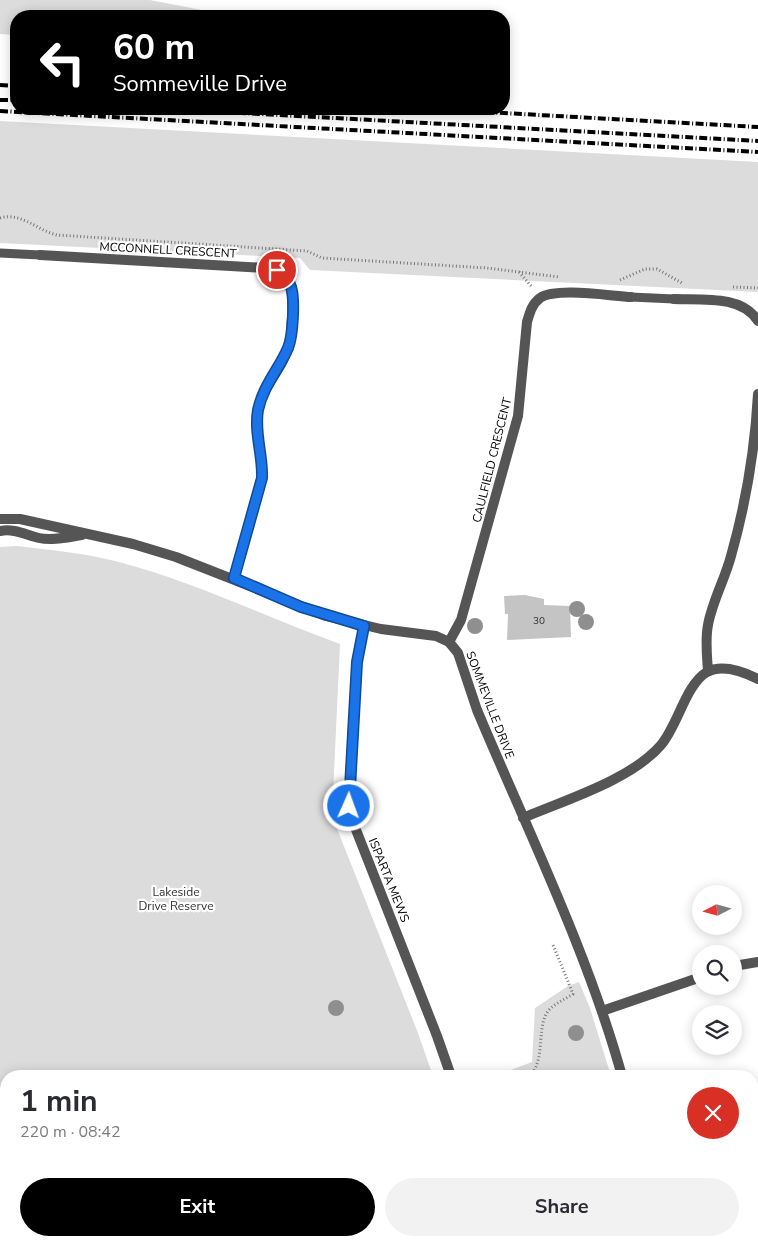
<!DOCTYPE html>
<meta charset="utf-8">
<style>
:root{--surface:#fff;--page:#f2f2f3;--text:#2b2b33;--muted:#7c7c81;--accent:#000}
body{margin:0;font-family:"Nunito Sans",sans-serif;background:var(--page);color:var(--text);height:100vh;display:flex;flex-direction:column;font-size:19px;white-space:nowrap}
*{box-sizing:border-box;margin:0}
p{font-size:16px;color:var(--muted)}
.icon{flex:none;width:28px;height:28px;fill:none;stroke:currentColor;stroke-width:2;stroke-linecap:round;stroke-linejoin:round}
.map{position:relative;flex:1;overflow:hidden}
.drawer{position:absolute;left:0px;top:1070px;width:759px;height:176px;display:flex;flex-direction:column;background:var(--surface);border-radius:20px 20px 0 0;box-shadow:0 2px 12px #0003}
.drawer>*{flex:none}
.hud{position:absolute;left:10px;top:10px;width:500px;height:105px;border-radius:20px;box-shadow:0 2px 12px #0003;background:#000;color:#fff;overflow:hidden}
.needle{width:32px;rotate:264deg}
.tools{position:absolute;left:692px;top:885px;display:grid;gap:10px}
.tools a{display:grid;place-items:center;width:50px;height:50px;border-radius:50%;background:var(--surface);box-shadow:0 2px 12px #0003;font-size:25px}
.pin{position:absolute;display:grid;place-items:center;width:42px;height:42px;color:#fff;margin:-21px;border:2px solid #fff;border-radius:50%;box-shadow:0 1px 5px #0007}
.me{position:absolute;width:55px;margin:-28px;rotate:2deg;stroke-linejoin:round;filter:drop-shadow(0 0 4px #0008)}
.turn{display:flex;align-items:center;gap:18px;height:105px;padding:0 20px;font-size:22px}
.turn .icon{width:65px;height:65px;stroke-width:2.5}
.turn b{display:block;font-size:35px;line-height:42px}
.round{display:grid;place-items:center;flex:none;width:52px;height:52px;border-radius:26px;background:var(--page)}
.summary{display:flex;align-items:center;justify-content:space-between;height:85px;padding:0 20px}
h1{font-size:30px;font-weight:700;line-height:38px}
.button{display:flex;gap:10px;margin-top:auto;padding:10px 20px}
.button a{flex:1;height:58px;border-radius:30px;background:var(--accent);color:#fff;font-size:20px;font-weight:700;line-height:58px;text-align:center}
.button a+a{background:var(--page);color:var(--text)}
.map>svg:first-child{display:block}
.green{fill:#dcdcdc}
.building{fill:#c4c4c4}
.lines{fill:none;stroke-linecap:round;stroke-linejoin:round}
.path{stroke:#777;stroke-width:3;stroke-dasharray:1 2.5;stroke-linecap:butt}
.lane{stroke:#555;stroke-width:9}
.street{stroke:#555;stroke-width:10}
.rail{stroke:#000;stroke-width:4;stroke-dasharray:8 2.5 1 2.5;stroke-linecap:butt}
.tree{fill:#8f8f8f}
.route-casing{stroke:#114b97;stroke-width:12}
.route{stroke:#1a73e8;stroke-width:9}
.labels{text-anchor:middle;stroke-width:4.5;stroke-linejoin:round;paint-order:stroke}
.number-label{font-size:10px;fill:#313131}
.street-label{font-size:12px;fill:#000;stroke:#fff}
.park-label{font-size:12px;fill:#333;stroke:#fff}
</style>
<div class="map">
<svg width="758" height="1246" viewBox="0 0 758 1246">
<rect width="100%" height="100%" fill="#fff"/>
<path class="green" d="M0 0H150L233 16H16V35L0 34Z
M0 121 758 162V292L310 270 300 258 0 243Z
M17 546C51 550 85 553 119 562 195 582 266 617 340 644L332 816 418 1033 433 1076H6V1240H456V1246H0V547Z
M579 982 590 1008 611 1076H495L532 1062 535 1008 568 986Z"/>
<path class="building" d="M525 595 544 599V605L570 606 571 637 507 640 508 614H505L504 596Z"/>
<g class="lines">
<path class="path" d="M0 218C22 212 36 230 57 235L307 251 322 258 487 268 559 277
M519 272 532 287
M620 280 645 269H657L682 283
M733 287 758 288
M533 1074 538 1076
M530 1076C547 1057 535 1024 550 1009 556 1003 565 999 573 994L553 945
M413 1246 416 1240"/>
<path class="lane" d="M0 253 40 255
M631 297 674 299"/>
<path class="street" d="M40 255 266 268C295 273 293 293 292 318 291 326 292 336 289 344 284 368 263 385 258 410 254 433 263 456 262 479L234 578
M674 299C702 300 742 295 758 321
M0 519H20L133 544 176 557 326 616 381 629 436 636 449 642 458 653 477 710C527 829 588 953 622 1076
M0 531C14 528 26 535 39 538 53 541 68 537 82 535
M364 626 357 662 349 797 351 817 437 1036 451 1076
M449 642 461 620 518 416 527 322C530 312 532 304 540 298 556 287 610 296 631 297
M708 671C707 656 705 640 708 625 712 602 725 579 731 556 746 503 755 449 758 394
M523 818C565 800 631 780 661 745 678 725 686 684 707 672 722 664 744 672 758 679
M734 966 758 962
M602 1011 701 977
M679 1240 682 1246
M472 1246 473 1240
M581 1246 595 1240"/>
<path class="rail" d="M0 85 16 86
M0 100H16
M168 109 758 141
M430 109 758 127
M0 111 758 152"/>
</g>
<g class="tree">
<circle cx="577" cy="609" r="8"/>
<circle cx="586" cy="622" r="8"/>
<circle cx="475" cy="626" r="8"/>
<circle cx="336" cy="1008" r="8"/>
<circle cx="576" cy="1033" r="8"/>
</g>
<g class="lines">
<g class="route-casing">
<path id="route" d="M277 270C283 274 289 279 291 287 295 299 293 336 288 348 279 369 263 386 258 410 254 433 263 455 262 478L234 578 301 607 364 626 357 662 349 806"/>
</g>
<use href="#route" class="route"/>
</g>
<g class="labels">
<g class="number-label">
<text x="539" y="624">30</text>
</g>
<g class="street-label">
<text transform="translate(168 250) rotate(3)" y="4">MCCONNELL CRESCENT</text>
<text transform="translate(492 460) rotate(-76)" y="4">CAULFIELD CRESCENT</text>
<text transform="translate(490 705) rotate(69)" y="4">SOMMEVILLE DRIVE</text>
<text transform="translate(389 880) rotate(68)" y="4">ISPARTA MEWS</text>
</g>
<g class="park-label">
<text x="176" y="896">Lakeside<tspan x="176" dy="14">Drive Reserve</tspan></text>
</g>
</g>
</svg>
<div class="tools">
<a><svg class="needle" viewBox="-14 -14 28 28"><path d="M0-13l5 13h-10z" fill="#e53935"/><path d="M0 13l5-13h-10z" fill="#7c7c81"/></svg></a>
<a><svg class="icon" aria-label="search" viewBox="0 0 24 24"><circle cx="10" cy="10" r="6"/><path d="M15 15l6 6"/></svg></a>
<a><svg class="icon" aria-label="layers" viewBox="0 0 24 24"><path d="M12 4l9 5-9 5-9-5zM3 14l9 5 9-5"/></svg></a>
</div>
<div class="pin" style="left:277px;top:270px;background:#d93025"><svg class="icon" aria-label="arrive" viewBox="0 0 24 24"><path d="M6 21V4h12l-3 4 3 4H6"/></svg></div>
<svg class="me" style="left:349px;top:806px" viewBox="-20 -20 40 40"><circle r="17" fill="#1a73e8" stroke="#fff" stroke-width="3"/><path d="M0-11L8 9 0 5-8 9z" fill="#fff"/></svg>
<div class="hud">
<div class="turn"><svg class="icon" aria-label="left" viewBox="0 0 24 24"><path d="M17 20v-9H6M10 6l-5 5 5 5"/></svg><div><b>60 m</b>Sommeville Drive</div></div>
</div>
<section class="drawer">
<div class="summary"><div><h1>1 min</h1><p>220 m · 08:42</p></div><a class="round" style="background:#d93025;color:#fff"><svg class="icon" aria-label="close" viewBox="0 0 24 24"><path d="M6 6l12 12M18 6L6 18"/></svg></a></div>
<div class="button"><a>Exit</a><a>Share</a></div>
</section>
</div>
